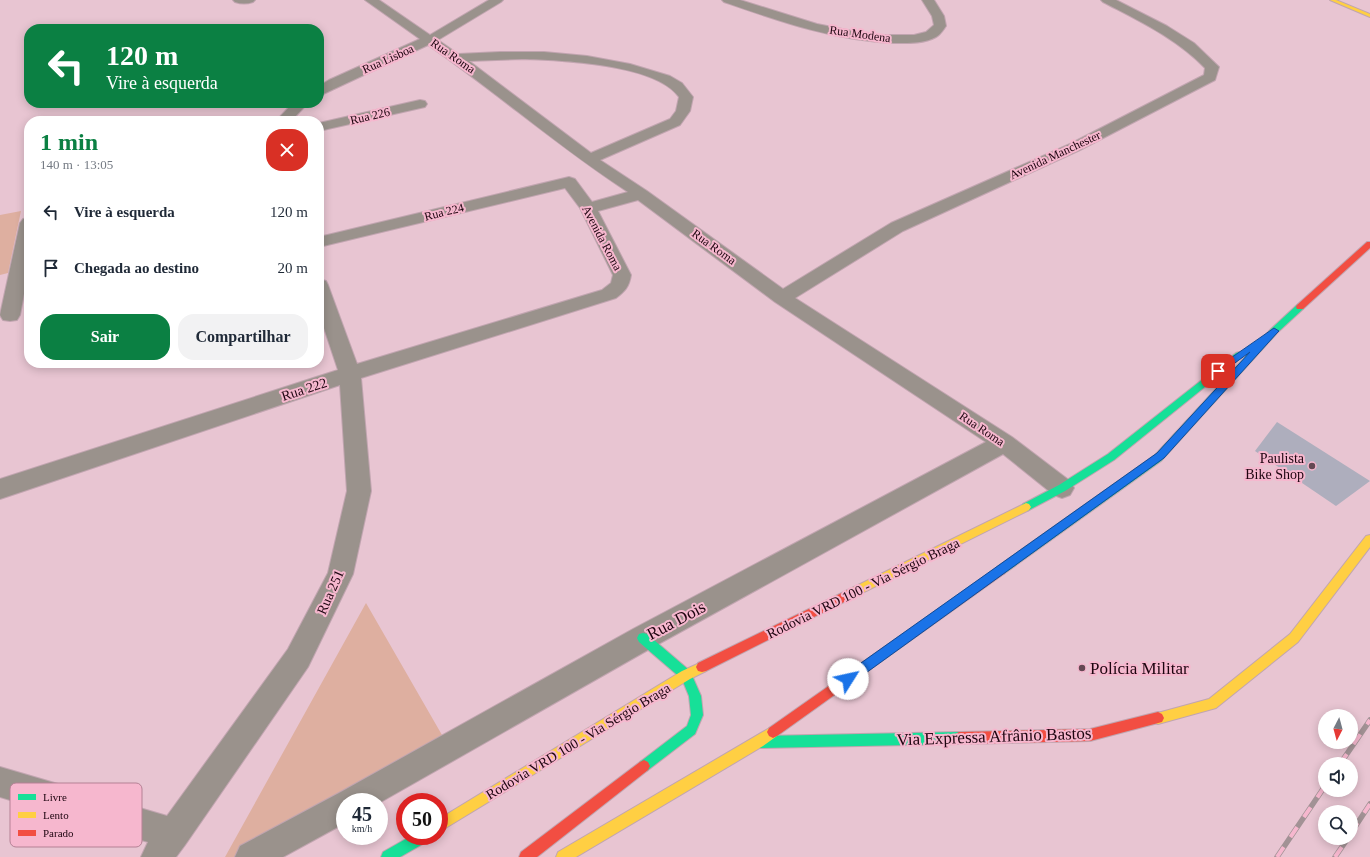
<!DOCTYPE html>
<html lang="pt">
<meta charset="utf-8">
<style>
:root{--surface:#fff;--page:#f2f2f3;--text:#1f2937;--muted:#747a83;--accent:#0b8043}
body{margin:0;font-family:Georgia,serif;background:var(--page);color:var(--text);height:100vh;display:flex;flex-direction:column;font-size:15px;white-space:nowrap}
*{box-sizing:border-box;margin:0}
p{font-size:13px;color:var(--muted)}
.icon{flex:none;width:22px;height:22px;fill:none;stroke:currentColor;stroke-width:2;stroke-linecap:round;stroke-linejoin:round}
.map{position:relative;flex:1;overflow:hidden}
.sheet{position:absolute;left:24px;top:116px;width:300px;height:252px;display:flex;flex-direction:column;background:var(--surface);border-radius:16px;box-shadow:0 2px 10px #0003}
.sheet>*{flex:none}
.hud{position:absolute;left:24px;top:24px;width:300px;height:84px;border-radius:16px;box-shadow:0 2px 10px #0003;background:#0b8043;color:#fff;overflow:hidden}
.needle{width:26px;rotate:186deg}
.buttons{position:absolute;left:1318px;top:709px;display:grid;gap:8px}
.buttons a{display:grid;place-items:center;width:40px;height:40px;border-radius:50%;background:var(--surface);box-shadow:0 2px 10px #0003;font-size:20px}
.speed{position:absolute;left:336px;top:793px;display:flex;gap:8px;font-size:20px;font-weight:700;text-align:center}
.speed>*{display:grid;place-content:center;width:52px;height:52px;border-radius:50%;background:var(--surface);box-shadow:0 2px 10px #0003;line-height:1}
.speed small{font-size:10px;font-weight:400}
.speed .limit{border:6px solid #d22;background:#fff;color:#111}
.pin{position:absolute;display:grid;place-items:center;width:34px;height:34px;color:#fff;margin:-17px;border-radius:8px;box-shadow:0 2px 6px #0006}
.me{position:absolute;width:44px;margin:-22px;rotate:55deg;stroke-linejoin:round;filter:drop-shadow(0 0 3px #0008)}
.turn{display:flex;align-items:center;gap:14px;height:84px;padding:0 16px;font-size:18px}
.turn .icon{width:52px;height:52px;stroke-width:2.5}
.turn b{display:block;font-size:28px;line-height:34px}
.round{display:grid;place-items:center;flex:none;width:42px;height:42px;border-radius:16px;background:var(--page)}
.headline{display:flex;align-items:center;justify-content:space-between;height:68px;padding:0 16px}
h1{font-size:24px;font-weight:800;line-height:30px;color:var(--accent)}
.cta{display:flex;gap:8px;margin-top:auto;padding:8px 16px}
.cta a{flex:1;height:46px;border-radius:16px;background:var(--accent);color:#fff;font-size:16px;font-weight:800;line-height:46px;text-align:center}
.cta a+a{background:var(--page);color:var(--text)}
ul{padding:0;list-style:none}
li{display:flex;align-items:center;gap:12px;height:56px;padding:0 16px}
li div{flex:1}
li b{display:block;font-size:15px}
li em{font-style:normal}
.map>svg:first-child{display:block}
.green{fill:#deafa0}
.building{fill:#aeaebd}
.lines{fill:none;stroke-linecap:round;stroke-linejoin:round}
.street-casing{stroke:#c1a5b0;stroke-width:2}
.fast-casing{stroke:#c1a5b0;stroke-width:2}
.slow-casing{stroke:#c1a5b0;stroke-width:2}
.jam-casing{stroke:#c1a5b0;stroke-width:2}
.street{fill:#9a928c;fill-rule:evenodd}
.fast{fill:#16e098;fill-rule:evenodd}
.slow{fill:#ffcf43;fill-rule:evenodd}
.jam{fill:#f24e42;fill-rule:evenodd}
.rail-casing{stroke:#a29295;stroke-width:5.5}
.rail{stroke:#f6b7ce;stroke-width:4;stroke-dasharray:12;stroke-linecap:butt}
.route{fill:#1a73e8;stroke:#114b97}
.poi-dot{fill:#644853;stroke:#f6b7ce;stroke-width:1.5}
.labels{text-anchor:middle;stroke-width:4;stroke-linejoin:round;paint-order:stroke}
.far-street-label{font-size:12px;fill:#1d040f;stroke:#f6b7ce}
.street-label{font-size:14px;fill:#1d040f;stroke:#f6b7ce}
.poi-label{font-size:14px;fill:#1d040f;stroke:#f6b7ce;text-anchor:end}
.near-street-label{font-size:17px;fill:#1d040f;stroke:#f6b7ce}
.near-poi-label{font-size:17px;fill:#1d040f;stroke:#f6b7ce;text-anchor:start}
.key{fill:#f6b7ce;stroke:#b58195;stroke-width:1}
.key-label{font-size:11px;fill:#1d040f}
</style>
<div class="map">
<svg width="1370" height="857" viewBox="0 0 1370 857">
<rect width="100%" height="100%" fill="#e8c5d2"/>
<path class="green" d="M21 211 8 273 0 275V215Z
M366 603 442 735 385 780 239 857H225Z"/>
<path class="building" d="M1277 422 1370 481 1336 506 1255 451Z"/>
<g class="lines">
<g class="street-casing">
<path id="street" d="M233 0H255L253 2C247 4 241 4 235 2Z
M365 0H379L430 35 489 0H503L501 2 438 40 458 54 500 52H544L587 56 630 64 670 76 682 83 693 97 690 111 680 125 600 160 647 191 783 289 891 223 1070 144 1204 75 1205 68C1176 38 1139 21 1103 2L1101 0H1116L1167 26 1194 43 1219 67 1215 80 1080 150 903 231 795 298 1012 437 1070 481 1074 488 1070 495 1062 498 1054 495 1003 454 653 647 379 803V802H345V823L283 857H235L240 846 339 793 633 629 986 442 775 302 638 200 598 211 631 275C629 287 625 291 616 298L361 378 371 491 353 574 308 667 185 845 176 857H141L148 842 0 797V767L167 816 288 649 328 573 347 491 340 385 0 499V479L338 370 319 313V279L326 281 328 285 357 364 602 290 611 283 613 275 580 208 565 188 319 247V237L569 177 575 179 592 202 628 192C559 147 496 92 428 45L319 96V86L329 80 420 39ZM522 59C560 60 656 64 679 97L676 111 670 119 591 153 469 61Z
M722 0H740L817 24 857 32 879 35H914L926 32 934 25 932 16 922 0H934L944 16 946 26C943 30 940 35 936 37 923 44 907 43 894 43 835 41 779 21 724 2Z
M420 100 425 101 427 104 425 107 319 131V123Z
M293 103H308L291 121H276Z
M29 218V267L20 315 17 320 10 321 3 320 0 315 20 223 23 219Z"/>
</g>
<g class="fast-casing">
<path id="fast" d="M1300 304 1304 307 1303 309 1277 333 1161 461 1005 573 1001 575 997 573 996 570 997 567 1155 455 1271 329 1297 305Z
M1239 352 1242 353 1243 355 1242 357 1114 460 1065 491 1029 510 1026 511 1023 510 1021 507 1023 504 1059 485 1108 454 1236 353Z
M643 633 647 634 690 671 701 696 703 715 695 734 648 770 644 772 640 770 638 766 640 762 687 726 691 715 689 696 682 679 639 642 637 638 639 634Z
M959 732 963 734 965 738 963 742 959 744 759 748 755 746 753 742 755 738 759 736Z
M411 836H430L428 841 400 857H381L383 852Z"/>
</g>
<g class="slow-casing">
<path id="slow" d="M1330 0H1336L1370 14V17Z
M1026 503 1029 504 1031 507 1029 510 854 597 850 599 846 597 845 594 846 591Z
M1370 535V547L1298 642 1216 708 1158 724 1154 722 1152 718 1154 714 1209 699 1290 634 1366 536Z
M702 662 706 663 708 667 706 671 690 679 439 832V819L682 671Z
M773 726 777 728 779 732 777 736 763 746 576 857H556L558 852Z"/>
</g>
<g class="jam-casing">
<path id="jam" d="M1367 242H1370V248L1303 309H1297L1296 307 1297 305Z
M1001 565 1005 567 1006 570 1005 573 777 736 773 738 769 736 767 732 769 728Z
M850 589 854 591 855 594 854 597 706 671 702 672 698 671 696 667 698 663Z
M1158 712 1162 714 1164 718 1162 722 1090 741 959 744 955 742 953 738 955 734 959 732 1090 729Z
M644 760 648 762 650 766 648 770 537 857H519L521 852 640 762Z"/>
</g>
<use href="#street" class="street"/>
<use href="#fast" class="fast"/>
<use href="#slow" class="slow"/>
<use href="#jam" class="jam"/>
<g class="rail-casing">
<path id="rail" d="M1340 764 1370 720
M1351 833 1370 804
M1277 857 1325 786
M1335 857 1348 838"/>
</g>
<use href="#rail" class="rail"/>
</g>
<path class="route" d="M1274 328 1279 331 1277 333 1164 458 852 683 848 684 844 683 842 679 844 675 1157 453 1250 352 1221 373H1215L1214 371 1215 369Z"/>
<g class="poi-dot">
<circle cx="1312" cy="466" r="4"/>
<circle cx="1082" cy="668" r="4"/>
</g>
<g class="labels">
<g class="far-street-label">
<text transform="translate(860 34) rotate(8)" y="4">Rua Modena</text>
<text transform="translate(453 56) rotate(35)" y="4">Rua Roma</text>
<text transform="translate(388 59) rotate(-24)" y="4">Rua Lisboa</text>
<text transform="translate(370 116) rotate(-13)" y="4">Rua 226</text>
<text transform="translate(1055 155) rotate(-25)" y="4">Avenida Manchester</text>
<text transform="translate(444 212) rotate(-14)" y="4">Rua 224</text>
<text transform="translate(602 238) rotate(62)" y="4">Avenida Roma</text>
<text transform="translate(714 247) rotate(36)" y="4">Rua Roma</text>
<text transform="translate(982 429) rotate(34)" y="4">Rua Roma</text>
</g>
<g class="street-label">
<text transform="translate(304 389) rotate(-18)" y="5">Rua 222</text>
<text transform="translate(863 588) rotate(-26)" y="5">Rodovia VRD 100 - Via Sérgio Braga</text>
<text transform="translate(330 592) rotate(-66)" y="5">Rua 251</text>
<text transform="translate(578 741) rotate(-31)" y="5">Rodovia VRD 100 - Via Sérgio Braga</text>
</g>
<g class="poi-label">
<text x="1304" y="463">Paulista<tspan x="1304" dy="16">Bike Shop</tspan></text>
</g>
<g class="near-street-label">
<text transform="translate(676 620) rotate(-28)" y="6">Rua Dois</text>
<text transform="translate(994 736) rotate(-2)" y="6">Via Expressa Afrânio Bastos</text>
</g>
<g class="near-poi-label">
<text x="1090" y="674">Polícia Militar</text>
</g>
</g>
<rect x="10" y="783" width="132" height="64" rx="6" class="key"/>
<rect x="18" y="794" width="18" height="6" fill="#16e098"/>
<rect x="18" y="812" width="18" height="6" fill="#ffcf43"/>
<rect x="18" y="830" width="18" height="6" fill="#f24e42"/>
<g class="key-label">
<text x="43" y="801">Livre</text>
<text x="43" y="819">Lento</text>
<text x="43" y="837">Parado</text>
</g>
</svg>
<div class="buttons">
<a><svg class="needle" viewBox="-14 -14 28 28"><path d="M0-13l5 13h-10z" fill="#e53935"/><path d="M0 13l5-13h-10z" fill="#747a83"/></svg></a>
<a><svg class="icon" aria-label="sound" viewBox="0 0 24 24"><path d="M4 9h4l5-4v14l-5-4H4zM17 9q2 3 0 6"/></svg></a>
<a><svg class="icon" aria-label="search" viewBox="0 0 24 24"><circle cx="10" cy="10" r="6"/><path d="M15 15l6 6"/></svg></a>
</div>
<div class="speed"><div>45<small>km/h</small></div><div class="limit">50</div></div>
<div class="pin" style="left:1218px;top:371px;background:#d93025"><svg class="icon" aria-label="arrive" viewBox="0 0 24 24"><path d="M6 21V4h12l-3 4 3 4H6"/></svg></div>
<svg class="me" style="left:848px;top:679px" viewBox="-20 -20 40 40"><circle r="19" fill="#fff"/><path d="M0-13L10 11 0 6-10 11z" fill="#1a73e8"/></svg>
<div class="hud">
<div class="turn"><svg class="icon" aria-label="left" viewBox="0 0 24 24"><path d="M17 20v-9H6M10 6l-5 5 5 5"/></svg><div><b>120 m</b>Vire à esquerda</div></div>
</div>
<section class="sheet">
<div class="headline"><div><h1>1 min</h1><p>140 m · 13:05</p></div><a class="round" style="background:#d93025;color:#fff"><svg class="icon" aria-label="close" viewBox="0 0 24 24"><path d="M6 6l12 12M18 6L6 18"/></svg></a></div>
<ul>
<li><svg class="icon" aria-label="left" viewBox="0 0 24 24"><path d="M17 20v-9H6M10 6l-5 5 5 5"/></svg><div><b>Vire à esquerda</b></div><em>120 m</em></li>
<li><svg class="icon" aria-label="arrive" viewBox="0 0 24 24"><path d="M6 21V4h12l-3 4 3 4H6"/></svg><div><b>Chegada ao destino</b></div><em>20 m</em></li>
</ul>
<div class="cta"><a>Sair</a><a>Compartilhar</a></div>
</section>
</div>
